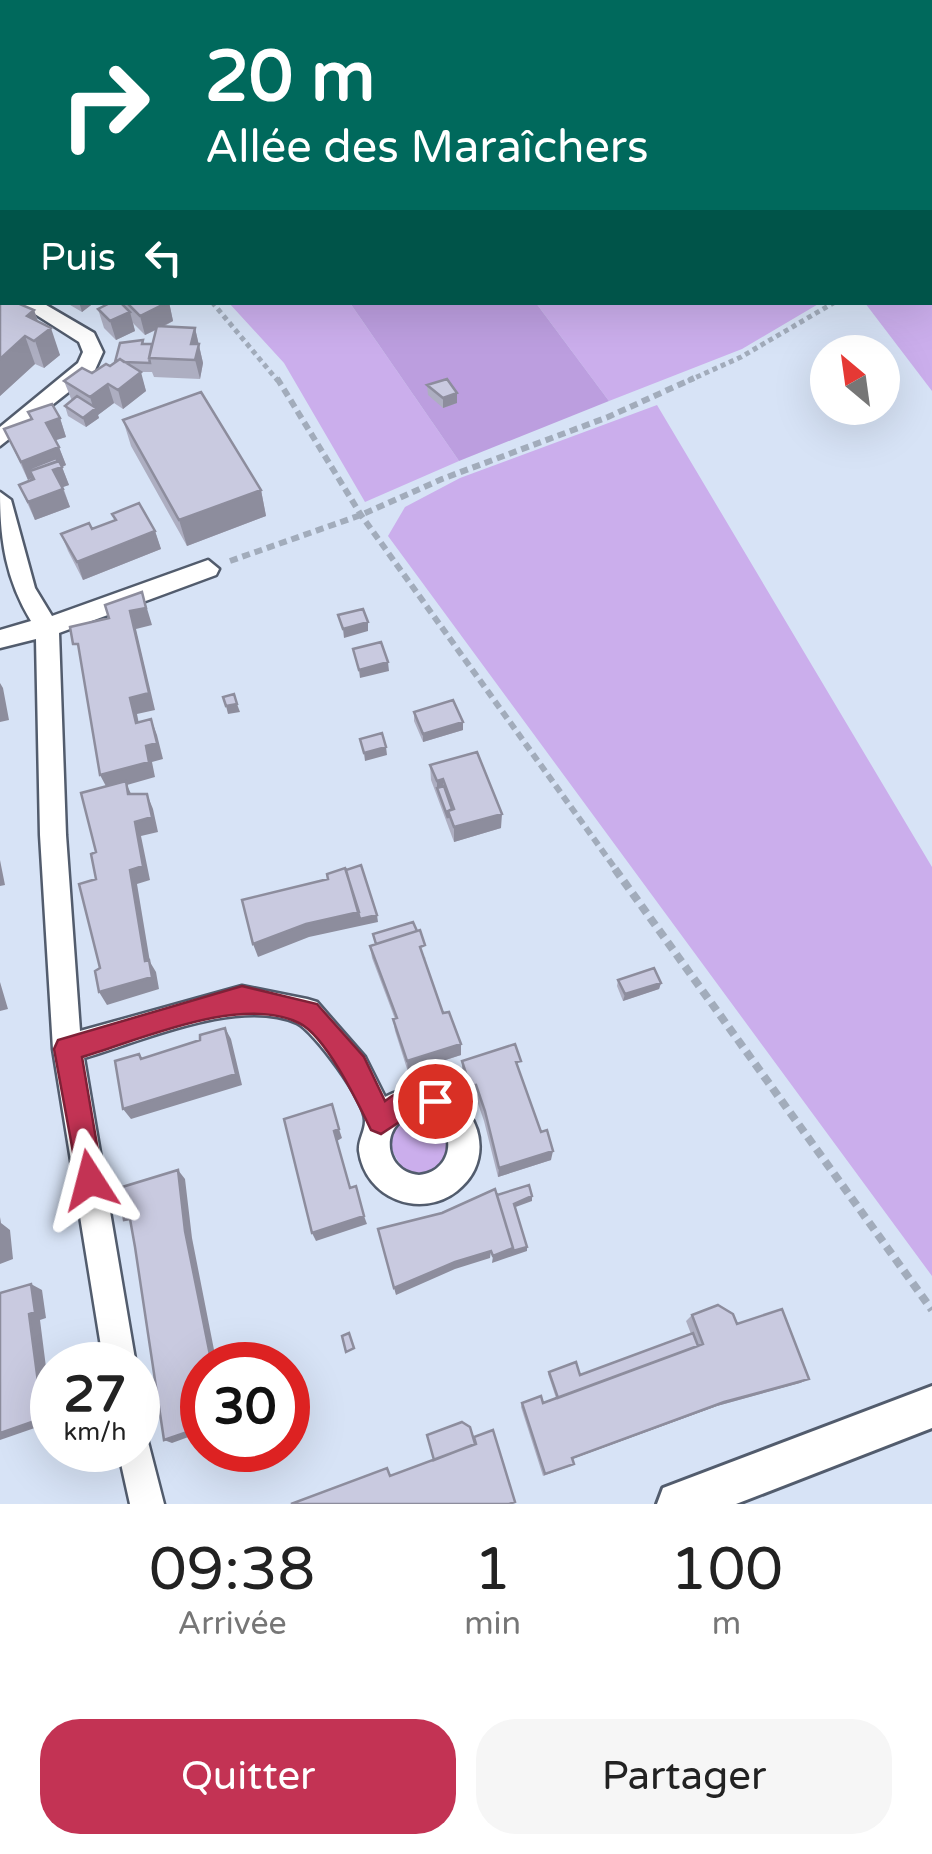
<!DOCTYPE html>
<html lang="fr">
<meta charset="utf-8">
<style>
:root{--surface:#fff;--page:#f6f6f6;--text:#222;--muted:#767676;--accent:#c33354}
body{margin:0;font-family:"Varela Round",sans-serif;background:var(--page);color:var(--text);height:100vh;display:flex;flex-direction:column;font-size:38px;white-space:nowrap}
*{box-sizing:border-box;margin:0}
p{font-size:32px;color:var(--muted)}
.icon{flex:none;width:55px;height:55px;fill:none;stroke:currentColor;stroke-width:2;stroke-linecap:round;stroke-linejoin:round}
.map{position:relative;height:1504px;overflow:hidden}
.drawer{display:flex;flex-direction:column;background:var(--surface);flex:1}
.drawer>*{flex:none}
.guide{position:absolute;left:0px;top:0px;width:932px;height:305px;box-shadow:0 10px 40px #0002;background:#00695c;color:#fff;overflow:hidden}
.needle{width:65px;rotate:331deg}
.controls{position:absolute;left:810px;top:335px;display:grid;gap:20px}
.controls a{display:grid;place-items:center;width:90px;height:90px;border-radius:50%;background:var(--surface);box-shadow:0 10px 40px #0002;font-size:50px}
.speed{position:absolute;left:30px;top:1342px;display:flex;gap:20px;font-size:50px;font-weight:700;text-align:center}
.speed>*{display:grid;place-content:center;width:130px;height:130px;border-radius:50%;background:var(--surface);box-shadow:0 10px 40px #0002;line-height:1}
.speed small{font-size:25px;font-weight:400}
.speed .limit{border:15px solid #d22;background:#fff;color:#111}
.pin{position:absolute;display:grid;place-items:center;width:85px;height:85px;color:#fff;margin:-42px;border:5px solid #fff;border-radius:50%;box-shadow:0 2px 10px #0007}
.me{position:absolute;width:110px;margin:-55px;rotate:351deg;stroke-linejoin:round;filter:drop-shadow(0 0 8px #0008)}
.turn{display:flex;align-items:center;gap:35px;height:210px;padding:0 40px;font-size:45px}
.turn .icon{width:130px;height:130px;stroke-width:2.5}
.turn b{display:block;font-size:70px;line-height:85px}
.then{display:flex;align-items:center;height:95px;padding:0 40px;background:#0003;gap:20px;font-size:38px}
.eta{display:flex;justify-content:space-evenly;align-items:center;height:170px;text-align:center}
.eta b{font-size:60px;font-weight:600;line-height:70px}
.primary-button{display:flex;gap:20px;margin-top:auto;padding:20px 40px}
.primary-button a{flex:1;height:115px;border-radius:40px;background:var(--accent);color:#fff;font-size:40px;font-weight:600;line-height:115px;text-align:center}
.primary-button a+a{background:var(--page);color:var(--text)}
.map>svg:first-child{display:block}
.green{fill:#cbaeec}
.forest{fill:#bc9edf}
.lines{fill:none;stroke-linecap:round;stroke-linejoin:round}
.minor-casing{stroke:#525c6d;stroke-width:5}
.tertiary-casing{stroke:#525c6d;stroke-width:6}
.path-far2{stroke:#a2acbb;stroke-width:5;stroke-dasharray:5 4;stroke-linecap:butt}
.path-far1{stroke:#a2acbb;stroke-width:6;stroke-dasharray:8 5;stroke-linecap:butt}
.path{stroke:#a2acbb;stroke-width:8;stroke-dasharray:9 6;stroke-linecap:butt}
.minor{fill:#fff;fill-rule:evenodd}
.tertiary{fill:#fff;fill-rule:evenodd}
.wall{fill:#adaec1}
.shaded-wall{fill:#8d8d9d}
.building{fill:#c9cae0;stroke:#8d8d9d;stroke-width:2.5}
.route{fill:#c33354;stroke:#7f2137;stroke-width:2.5}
</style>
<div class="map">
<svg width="932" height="1504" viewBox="0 0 932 1504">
<rect width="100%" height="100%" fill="#d7e3f6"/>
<path class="green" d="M932 254V391L865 303 930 302Z
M229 303H350L459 461 365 502 284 363Z
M536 303H820L742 349 609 401Z
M657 405 932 867V1276L388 536 405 507 460 478Z
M416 1110 440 1116 452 1149C438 1169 427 1180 402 1168L390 1147 396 1123Z"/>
<path class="forest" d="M350 303H536L609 401 459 461Z"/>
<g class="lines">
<g class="minor-casing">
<path id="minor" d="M0 286H2V299H0Z
M16 302H41L94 333 103 352 94 372 0 446V427L78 363 83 352 79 342Z
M0 492 11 500 35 588 52 616 208 560 219 569 216 575 59 633 66 835 80 1031 242 986 307 999 317 1002 365 1057 385 1097C458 1059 512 1148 457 1191 420 1220 365 1198 359 1151 358 1140 365 1132 365 1121 366 1102 314 1031 297 1023 239 997 143 1041 84 1058L136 1365H104L53 1049 40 835 36 639 0 648V630L31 621C6 579 0 541 0 492ZM419 1114C458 1118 458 1171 419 1175 380 1171 380 1118 419 1114Z
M138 1434 147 1438 164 1504H130L118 1450H138Z"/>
</g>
<g class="tertiary-casing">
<path id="tertiary" d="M932 1386V1428L736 1504H657L663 1488Z"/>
</g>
<path class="path-far2" d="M0 86 2 90
M212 302 278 381
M688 381 741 357 835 302"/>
<path class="path-far1" d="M277 378 361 515 617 871
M230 561 361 515 442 479 608 417 694 378"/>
<path class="path" d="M615 869 932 1310"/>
<use href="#minor" class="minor"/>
<use href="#tertiary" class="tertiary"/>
</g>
<path class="wall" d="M0 297 34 310 38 321 60 355 44 368 35 364 0 396Z
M65 302H95L82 312Z
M112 302H169L173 321 163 327 195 328 203 363 200 379 154 377 152 372H140L146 391 123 409 114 403 98 415 99 418 86 427 68 416 65 406 72 401 64 381 110 366 143 340 144 344H152L156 330 145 335 133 323 135 331 116 340 104 328 98 309Z
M427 385 457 403 443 408 428 395Z
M28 412 60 418 66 437 56 440 66 465 62 467 69 485 63 487 70 507 35 520 19 485 32 480V478L28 480 4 429 31 420Z
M123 420 261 490 266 516 187 546 131 446Z
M112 514 155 531 161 549 83 580 68 551 61 534 92 529 115 521Z
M414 712 463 722V730L423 742 414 721Z
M430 765 501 828 454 842 431 780Z
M373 934 426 958 424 959 443 1013 461 1055 408 1072 395 1031 393 1019H395L372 958 370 946 375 944Z
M618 980 661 983 659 989 623 1001 617 986Z
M462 1061 519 1071 551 1160 498 1177 484 1121 475 1095 470 1097 462 1072Z
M692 1315 737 1324 809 1379 800 1383 717 1406 572 1459 574 1464 571 1466 543 1476 521 1407 522 1403H543L556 1398 548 1374 549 1372 580 1375 691 1334 686 1321Z"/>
<path class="shaded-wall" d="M2 236V261L0 254V239Z
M79 302H95L82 312Z
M169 302 173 321 145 335 140 316Z
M34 310 42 334 51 328 60 355 44 368 27 316Z
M130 312 135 331 116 340 110 321Z
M195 328 203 363 200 379 191 344Z
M25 336 35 364 0 396V359Z
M141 372 146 391 123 409 118 390Z
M108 384 114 403 98 415 99 418 86 427 83 418 94 410 90 397Z
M457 393V403L443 408V398Z
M60 418 66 437 53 441 46 423Z
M59 447 66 465 62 467 69 485 60 488 28 469 32 478 28 480 21 462Z
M63 489 70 507 35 520 28 502Z
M261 490 266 516 187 546 179 520Z
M155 531 161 549 83 580 77 562Z
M142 592 152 625 136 629 155 710 137 714 142 739 136 723 130 698V611Z
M368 622V631L344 638 343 629Z
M388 662 389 671 360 678 359 670Z
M0 683 3 688 9 720 0 722Z
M237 704 240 712 228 714 226 706Z
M151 719 157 735 163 759 152 762 155 777 127 785 132 796 108 790 100 775 146 746Z
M463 722V730L423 742V734Z
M386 747 387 755 365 761 364 753Z
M443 779 444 794 437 788V781Z
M147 794 153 809 158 832 141 836 150 880 137 884 150 962 156 972 159 989 107 1005 99 992 145 961 130 870 135 822Z
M502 814 501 828 454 842V827Z
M0 860 5 885 0 886Z
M359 912 377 915 378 922 309 937 258 957 253 944 306 924Z
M0 982 8 1009 0 1011Z
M661 983 659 989 623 1001 625 994Z
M225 1028 231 1039 242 1085 131 1119 123 1109Z
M461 1044V1055L408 1072 407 1061Z
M476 1085 475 1095 470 1097V1086Z
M339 1129 342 1138 337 1141 334 1131Z
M553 1151 551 1160 498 1177 499 1168Z
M178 1170 185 1179 192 1238 217 1365H212L185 1231Z
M532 1196V1201L513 1208 514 1204Z
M364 1216 367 1224 316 1241 312 1233Z
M0 1217 1 1223 10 1230 13 1259 0 1264Z
M527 1247V1251L492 1263 493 1256 513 1248Z
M491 1251 490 1258 455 1269 396 1295 394 1288 455 1262Z
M31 1284 42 1290 46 1318 40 1320 48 1383 52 1385V1422L0 1440V1433L38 1382 29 1314Z
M809 1379 800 1383 717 1406 569 1460 572 1458 724 1402Z
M202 1427V1432L172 1443 164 1440Z"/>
<path class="building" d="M0 217 2 218V236L0 239Z
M0 297 2 298V302H15L34 310 27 316 51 328 34 341 25 336 0 359Z
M112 302H120L130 312 110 321 98 309Z
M126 302H168L140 316Z
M157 326 195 328 191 344H199L195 360 149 358Z
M143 340 142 344H152L149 358 150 363 124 362 120 359 115 362 120 343Z
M120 359 141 372 118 390 108 384 90 397 64 381 82 368 92 373 106 364 110 366Z
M447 379 457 393 443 398 427 385Z
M201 392 261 490 179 520 123 420Z
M77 396 96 408 83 418 65 406Z
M52 404 60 418 46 423 59 447 21 462 4 429 32 419 28 412Z
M56 458 58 461 30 471 33 480 28 469Z
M59 461 62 467 53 470 63 489 28 502 19 485 34 479 30 471Z
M139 503 155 531 77 562 61 534 89 523 92 529 116 520 112 514Z
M142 592 146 608 130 611 149 693 130 698 136 723 151 719 157 743 146 746 149 762 100 775 78 644H73L70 627 109 618 105 605Z
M363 609 368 622 343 629 338 615Z
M381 642 388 662 359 670 353 649Z
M234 694 237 704 226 706 223 697Z
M453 700 463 722 423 734 414 712Z
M382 733 386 747 364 753 360 739Z
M477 752 502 814 454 827 448 811 454 809 443 779 437 781 430 765Z
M126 781 128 794H147L152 817 135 822 143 866 130 870 145 961 149 960 152 977 99 992 95 971 100 968 79 884 96 879 91 854 96 852 81 793Z
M444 786 452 809 448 811V818L437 788Z
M361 865 377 915 360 919 346 870Z
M345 868 359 912 306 924 253 944 242 900 328 879 327 874Z
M413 922 417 931 376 944 373 934Z
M420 930 425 945 420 947 443 1013 449 1012 461 1044 407 1061 393 1019 397 1018 370 946Z
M654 968 661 983 625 994 618 980Z
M225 1028 236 1074 123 1109 115 1061 139 1054 141 1059 200 1040V1035Z
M515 1044 521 1061 516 1062 541 1132 547 1130 553 1151 499 1168 485 1111 476 1085 470 1086 462 1061Z
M332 1104 339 1129 334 1131 350 1188 356 1186 364 1216 312 1233 284 1119Z
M178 1170 185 1231 212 1365H202V1427L164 1440 135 1247 130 1219 124 1220 119 1188Z
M529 1185 532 1196 514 1204 527 1247 513 1251V1248L497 1195Z
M495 1189 513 1248 493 1256 491 1251 455 1262 394 1288 378 1229 442 1213Z
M31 1284 35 1312 29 1314 38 1382 44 1381 49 1416 0 1433V1293Z
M718 1305 733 1314 737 1324 782 1309 809 1379 724 1402 572 1458 574 1464 545 1474 522 1403 541 1396 543 1403 703 1344 692 1315Z
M349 1333 354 1348 346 1352 342 1336Z
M693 1333 698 1346 558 1398 549 1372 576 1362 580 1375Z
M462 1422 470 1427 475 1444 434 1460 427 1435Z
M493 1430 515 1502 509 1504H291L387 1468 390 1476 476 1444 474 1437Z"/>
<path class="route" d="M242 986 317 1004 364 1057 385 1101C402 1087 424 1083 444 1092L448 1101 444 1111 410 1115 381 1134 371 1130C358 1103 326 1036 299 1023 241 994 140 1040 82 1057L103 1180 99 1190 90 1194 80 1190 54 1049 58 1040Z"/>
</svg>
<div class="controls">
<a><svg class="needle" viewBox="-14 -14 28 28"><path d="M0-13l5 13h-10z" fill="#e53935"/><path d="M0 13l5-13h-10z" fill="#767676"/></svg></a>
</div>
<div class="speed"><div>27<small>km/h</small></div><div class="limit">30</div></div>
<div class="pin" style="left:435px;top:1101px;background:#d93025"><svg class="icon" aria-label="arrive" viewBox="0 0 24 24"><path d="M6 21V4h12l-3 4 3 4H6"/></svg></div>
<svg class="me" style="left:90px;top:1180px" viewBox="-20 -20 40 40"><path d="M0-17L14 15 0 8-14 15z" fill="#c33354" stroke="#fff" stroke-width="4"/></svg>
<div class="guide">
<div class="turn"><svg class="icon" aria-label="right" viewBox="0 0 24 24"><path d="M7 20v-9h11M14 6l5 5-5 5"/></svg><div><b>20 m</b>Allée des Maraîchers</div></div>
<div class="then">Puis<svg class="icon" aria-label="left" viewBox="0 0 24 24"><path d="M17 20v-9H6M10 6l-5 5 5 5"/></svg></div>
</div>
</div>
<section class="drawer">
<div class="eta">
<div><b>09:38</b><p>Arrivée</p></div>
<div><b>1</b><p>min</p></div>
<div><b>100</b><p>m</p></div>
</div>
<div class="primary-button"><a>Quitter</a><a>Partager</a></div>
</section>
